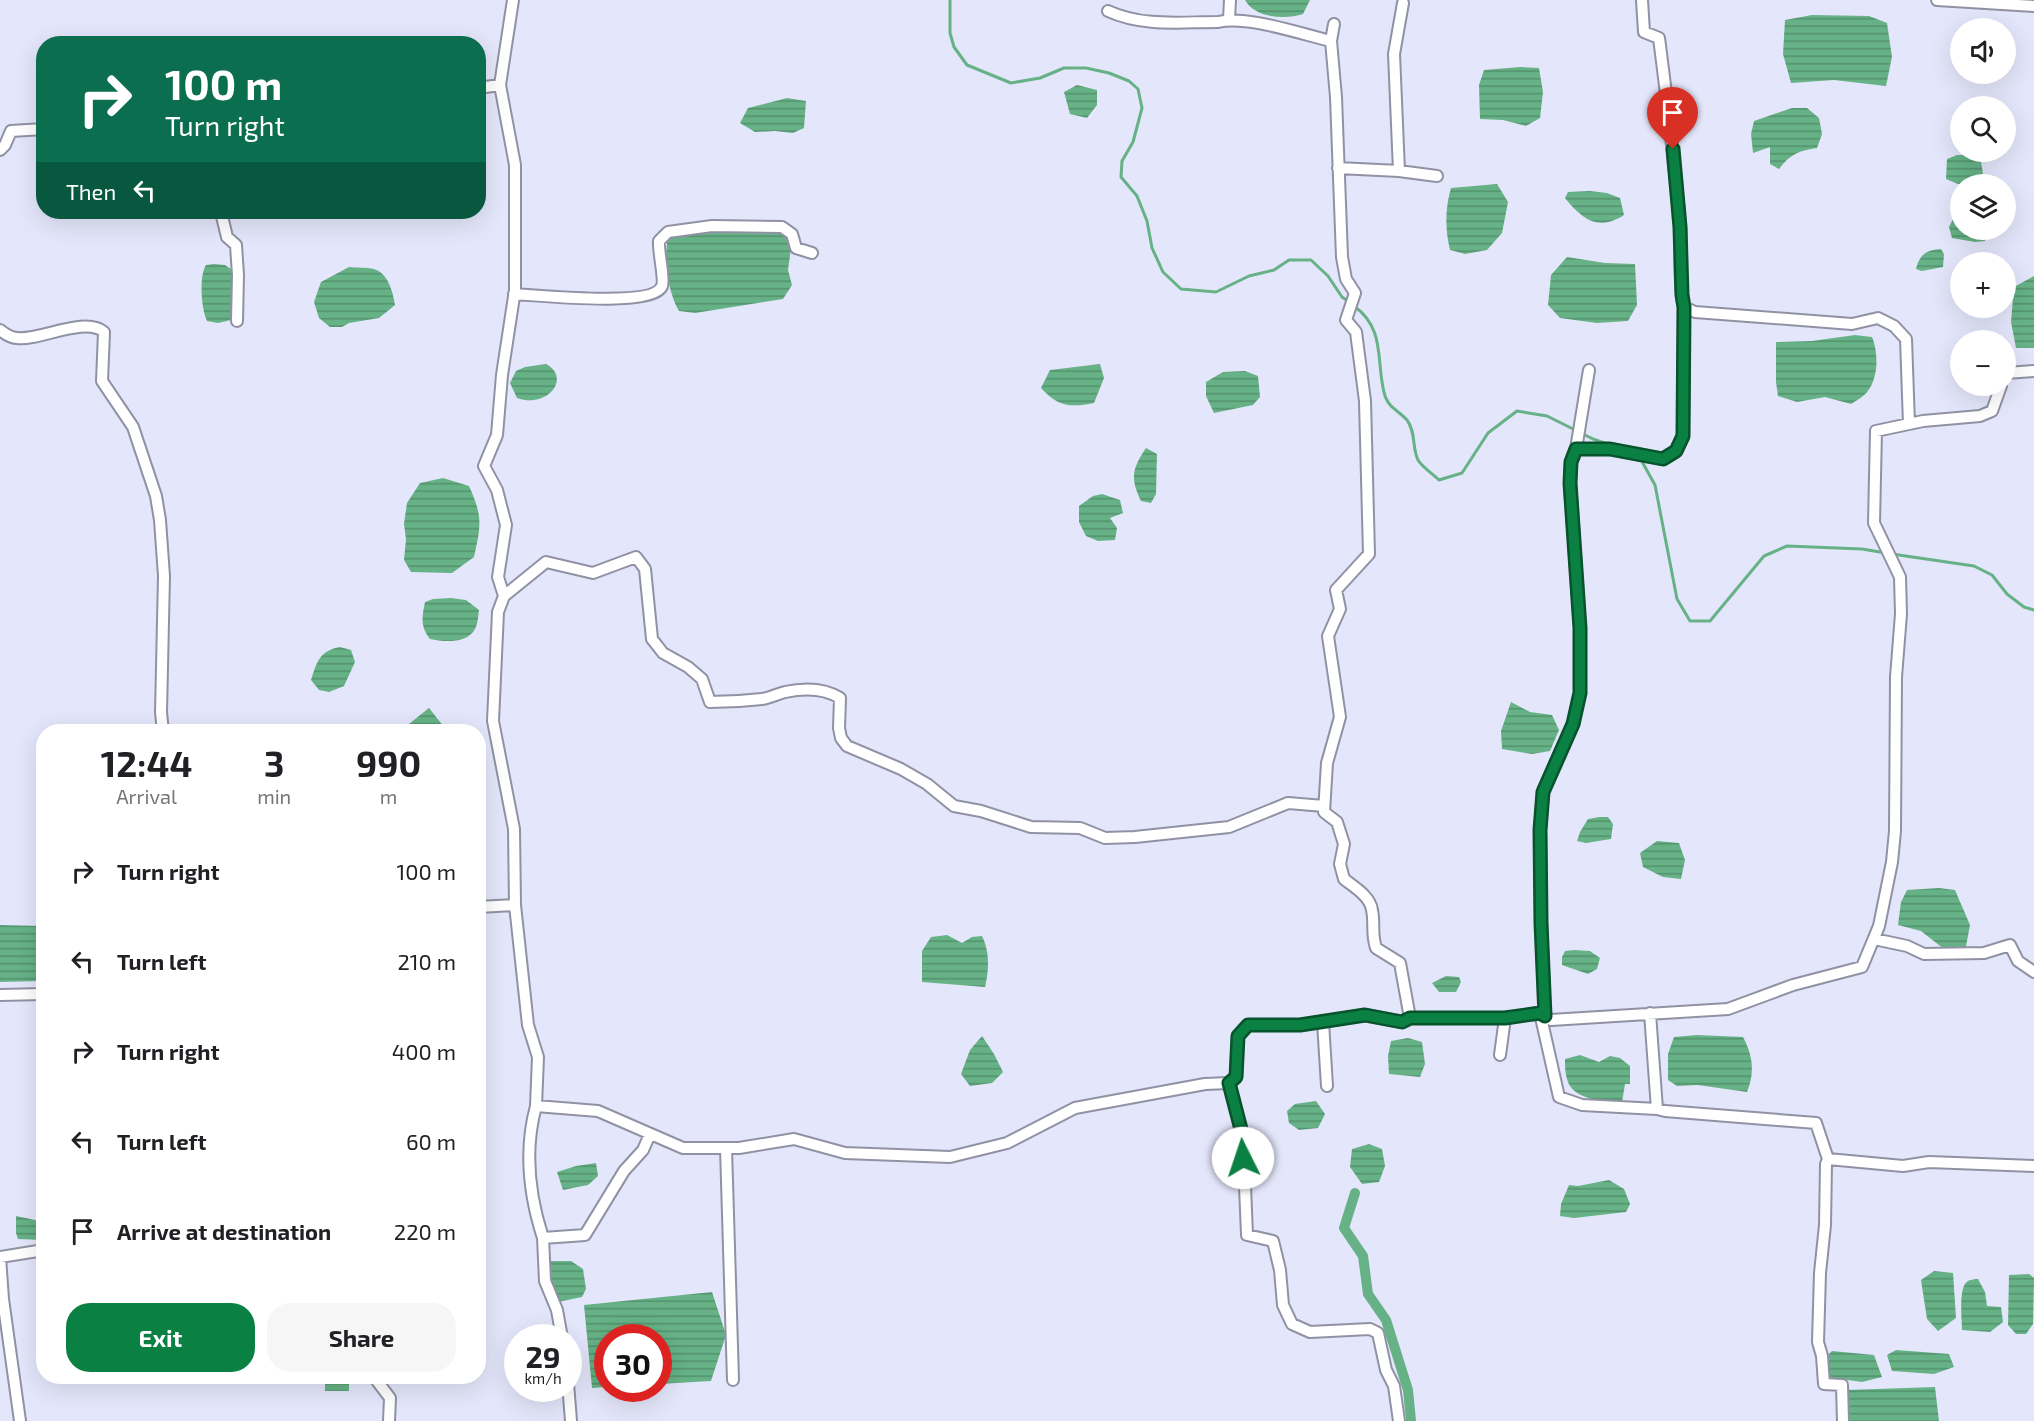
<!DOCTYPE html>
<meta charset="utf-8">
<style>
:root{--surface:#fff;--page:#f6f6f6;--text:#202124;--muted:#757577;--accent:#0b8043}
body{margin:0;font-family:"Exo 2",sans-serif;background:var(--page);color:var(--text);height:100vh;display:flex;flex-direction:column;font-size:22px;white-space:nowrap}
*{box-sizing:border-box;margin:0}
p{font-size:20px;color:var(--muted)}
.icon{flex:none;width:33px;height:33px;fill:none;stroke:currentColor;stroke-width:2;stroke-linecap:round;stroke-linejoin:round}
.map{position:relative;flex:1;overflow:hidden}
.panel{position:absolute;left:36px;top:724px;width:450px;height:660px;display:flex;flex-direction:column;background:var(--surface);border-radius:24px;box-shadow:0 6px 24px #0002}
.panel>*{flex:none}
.guide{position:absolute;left:36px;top:36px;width:450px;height:183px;border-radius:24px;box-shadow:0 6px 24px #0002;background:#0b6e4f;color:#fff;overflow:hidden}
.buttons{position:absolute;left:1950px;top:18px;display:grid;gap:12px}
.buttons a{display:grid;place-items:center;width:66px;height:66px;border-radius:50%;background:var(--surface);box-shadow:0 6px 24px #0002;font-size:30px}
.speed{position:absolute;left:504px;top:1324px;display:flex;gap:12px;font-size:30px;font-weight:700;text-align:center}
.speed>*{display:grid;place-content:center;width:78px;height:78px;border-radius:50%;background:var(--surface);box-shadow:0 6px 24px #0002;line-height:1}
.speed small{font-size:15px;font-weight:400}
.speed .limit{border:9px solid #d22;background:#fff;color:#111}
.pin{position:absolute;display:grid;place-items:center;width:51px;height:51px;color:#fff;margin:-62px -26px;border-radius:50% 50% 50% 0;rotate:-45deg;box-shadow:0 0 6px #0007}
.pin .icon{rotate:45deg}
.me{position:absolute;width:66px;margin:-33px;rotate:356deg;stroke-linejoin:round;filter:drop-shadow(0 0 4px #0008)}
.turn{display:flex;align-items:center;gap:21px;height:126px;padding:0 30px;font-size:27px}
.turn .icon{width:78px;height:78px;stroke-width:2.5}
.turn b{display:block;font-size:42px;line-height:51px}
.then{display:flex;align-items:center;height:57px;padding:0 30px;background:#0003;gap:12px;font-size:22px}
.eta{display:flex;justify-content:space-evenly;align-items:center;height:102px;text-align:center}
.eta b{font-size:36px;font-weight:700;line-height:42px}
.cta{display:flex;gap:12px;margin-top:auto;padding:12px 30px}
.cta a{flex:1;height:69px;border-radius:24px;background:var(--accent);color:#fff;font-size:24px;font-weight:700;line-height:69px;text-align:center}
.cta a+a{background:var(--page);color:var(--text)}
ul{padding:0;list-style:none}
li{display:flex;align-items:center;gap:18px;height:90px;padding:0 30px}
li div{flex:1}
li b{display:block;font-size:22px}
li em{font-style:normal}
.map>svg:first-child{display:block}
.water{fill:url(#water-rules)}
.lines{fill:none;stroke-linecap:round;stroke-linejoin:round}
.stream{stroke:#66b286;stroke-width:3}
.canal{stroke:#66b286;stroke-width:10}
.minor-casing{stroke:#9092a4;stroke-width:14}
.minor{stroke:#fff;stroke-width:10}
.route-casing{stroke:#07532c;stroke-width:15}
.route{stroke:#0b8043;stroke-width:10}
</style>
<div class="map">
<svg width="2034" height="1421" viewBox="0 0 2034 1421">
<defs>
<pattern id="water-rules" width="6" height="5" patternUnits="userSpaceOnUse" patternTransform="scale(1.5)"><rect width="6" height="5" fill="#66b286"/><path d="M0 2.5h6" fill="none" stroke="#53906d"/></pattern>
</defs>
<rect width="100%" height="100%" fill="#e4e6fb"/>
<path class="water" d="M1245 0H1310L1303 14C1285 20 1255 18 1245 0Z
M1812 15 1869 16 1887 23 1892 57 1886 86 1834 80 1791 83 1783 54 1785 20Z
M1520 67 1539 68 1543 92 1540 118 1526 126 1503 120 1480 119 1479 85 1484 70Z
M1077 85 1097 90V105L1087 118 1070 114 1064 92Z
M787 98 806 101 804 128 793 133 775 131 755 132 740 123 748 108Z
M1792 108H1807L1819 118 1822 134 1817 148C1800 150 1789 155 1779 169L1770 164V147L1753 153 1751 134 1754 121Z
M1957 155H1980L1983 174 1979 184H1958L1946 179 1947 159Z
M1497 184 1508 202 1502 233 1487 250 1465 254 1450 250C1445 229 1445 209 1451 188Z
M1590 191 1607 193 1620 198 1624 215C1598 232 1582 219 1565 198L1568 192Z
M1957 211H1960V230H1987L1985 241 1975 242 1952 238 1949 227Z
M766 229 783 231 791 248 788 270 792 285 783 299 695 313 679 311C667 290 664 259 668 236Z
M1941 249 1944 254 1943 267 1922 271 1916 269C1920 254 1926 250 1941 249Z
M1567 257 1605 263 1635 264 1637 305 1628 321 1597 323 1560 318 1548 305 1551 275Z
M214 264 225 265 234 271V315L231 320 218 323 207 321C201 309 199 276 206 265Z
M349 267C357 268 366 267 374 269 388 273 393 292 395 305L379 318 349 323 342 327H330L319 318 314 302 321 282Z
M2034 276V348H2016L2011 322 2014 287Z
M1855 335 1872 337C1879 353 1879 384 1863 396 1860 399 1855 401 1851 404L1825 397 1797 402 1778 396 1776 382V342L1812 341Z
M546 364C572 378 547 409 517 398L510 383 516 371 525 367Z
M1100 364 1104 378 1094 403C1070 408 1057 406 1041 388L1050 370Z
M1245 371 1258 376 1260 397 1253 405 1214 413 1206 396V382L1223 372Z
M1146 448 1157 454 1156 494 1151 503 1141 501C1130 478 1132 469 1146 448Z
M443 478 469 486C483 517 481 525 474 557L452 573 411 572 404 560 406 539 404 524 407 503 420 483Z
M1102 494 1120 500 1123 513 1110 518 1117 528 1115 540 1098 541 1086 536 1079 522V506L1093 496Z
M451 598 466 600 479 610C478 617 478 623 475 629 467 644 444 642 430 639 420 626 422 617 425 602L433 599Z
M340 647 351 650 355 662 344 686 329 692 319 690 311 680C317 662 319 651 340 647Z
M1511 702 1530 712 1552 715 1559 730 1550 751 1532 754 1502 749 1501 731Z
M429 708 448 732H399Z
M1599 817H1608L1613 824 1611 839 1586 843 1577 841 1580 832 1588 819Z
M1657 841 1679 843 1685 860 1681 879 1663 877 1643 867 1640 853Z
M1939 888 1955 890 1970 925 1965 952 1944 949 1921 931 1898 925 1901 902 1907 890Z
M0 925 43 926V981L0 982Z
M947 935 962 943 972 937 982 936C990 952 989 970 985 987L922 982V951L931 937Z
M1574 950 1590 951 1600 958 1597 969 1588 974 1562 965V957L1565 951Z
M1446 976 1459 977 1461 982 1456 992H1439L1432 983Z
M1697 1035 1743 1037C1753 1056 1755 1072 1747 1092L1698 1085 1677 1086 1668 1080V1054L1674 1037Z
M982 1036 994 1054 1003 1072 992 1083 970 1086 961 1074 970 1050Z
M1408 1038 1422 1042 1425 1064 1420 1077 1389 1074 1388 1056 1391 1041Z
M1580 1055 1599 1062 1610 1056 1620 1058 1630 1066V1084H1625L1622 1102C1604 1102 1572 1100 1567 1079 1565 1073 1565 1066 1565 1059Z
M1316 1101 1325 1114 1318 1128 1299 1130 1289 1123 1287 1111 1295 1104Z
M1369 1144 1382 1149 1385 1166 1379 1182 1362 1184 1350 1167 1352 1149Z
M596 1163 598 1176 588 1185 563 1190 557 1172 576 1166Z
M1609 1180 1624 1189 1630 1204 1626 1212 1574 1218 1560 1216 1561 1204 1569 1185 1578 1186Z
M16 1216 40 1221 43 1224V1240L18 1239 16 1233Z
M549 1261H571L583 1269 586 1289 582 1297 558 1302 546 1270Z
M1934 1271 1953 1273 1956 1318 1938 1331 1927 1319 1921 1280Z
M2029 1274 2034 1278 2033 1324 2026 1334H2016L2008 1325 2009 1275Z
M1978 1279 1985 1292 1987 1306 2001 1307 2003 1322 1990 1332 1962 1330C1962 1320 1958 1286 1968 1281 1969 1280 1976 1279 1978 1279Z
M712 1292 726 1335 711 1381 659 1384 658 1338H608L607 1387 592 1388 584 1305Z
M1896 1350 1949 1354 1954 1367 1934 1374 1892 1371 1887 1355Z
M1832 1351 1874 1355 1882 1377 1862 1382 1827 1377 1825 1358Z
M325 1377H349V1391H325Z
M1935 1387 1939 1421H1847V1390Z"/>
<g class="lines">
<path class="stream" d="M950 0V33L954 47 967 65 1011 83 1040 78 1064 68H1086L1109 73 1129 81 1138 89 1142 108 1133 142 1122 161 1121 177 1137 196 1147 221 1152 248 1163 272 1181 289 1216 292 1249 276 1274 270 1289 260H1311L1328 276 1342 297 1349 302
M1354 306C1387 330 1375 362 1385 396 1389 408 1399 411 1407 420 1416 432 1412 448 1418 460 1422 467 1433 474 1439 480L1462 473 1488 433 1517 411 1547 416 1593 439 1610 445
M1640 458 1655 485 1677 599 1690 621H1710L1764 556 1787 546 1862 549 1886 553
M1892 554 1974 566 1992 575 2007 594 2024 607 2034 610"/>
<path class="canal" d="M1355 1193 1344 1228 1363 1256 1368 1294 1386 1320 1408 1390 1411 1421"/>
<g class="minor-casing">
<path id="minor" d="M1642 0 1644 32 1659 38C1667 100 1675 162 1680 225 1682 252 1678 280 1684 307L1695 312 1852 324 1878 318 1894 326 1906 339 1909 424
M1937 0 2034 6
M1108 11C1143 27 1180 22 1218 22 1246 15 1301 34 1331 41
M1229 19 1230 0
M1334 24 1331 41 1336 97 1342 257 1346 279 1355 293 1346 320 1356 332 1365 401 1369 554 1336 590 1340 609 1328 636 1340 717 1327 763 1324 812 1337 822 1344 844 1340 864 1344 879C1354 887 1370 896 1372 910 1375 924 1371 933 1376 948L1400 963 1410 1018
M500 85 513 0
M478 88 500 85 515 165V290L502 375 497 435 484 466 497 490 506 525 498 577 504 596 546 562 593 573 636 557 645 569 652 639 663 653 688 667 702 679 710 702C727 702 745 701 762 699 770 698 777 694 785 692 804 688 824 688 840 698L839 728 841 738 847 746 901 769 927 784 954 806 981 811 1031 827 1080 828 1105 838 1135 837 1229 827 1288 803 1324 806
M0 150 5 145 11 131 44 129
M1338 168 1399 171 1437 176
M1399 171 1394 54 1403 3
M221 212 227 237 236 245 238 275 237 321
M514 294C537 295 654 308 662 286 665 279 658 252 659 241L668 232 712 226 782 227 792 234 796 248 812 253
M0 330C5 334 11 338 17 338 39 341 85 316 104 332L102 381 133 427 156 496 160 520 164 576 161 712 163 732
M2006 373 2034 371
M1576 449 1589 370
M504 596 498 612 493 721 514 829 515 905
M478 907 515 905 528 1025 538 1057 536 1106 598 1111 683 1148H739L794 1139 845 1153 950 1157 1007 1143 1075 1108 1205 1084 1229 1083
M1874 939 1907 946 1924 954 1984 953 2010 945 2018 961 2034 972
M0 995 44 994
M1540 1013 1559 1097 1582 1105 1657 1109 1665 1111 1816 1123 1828 1159
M1650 1013 1657 1109
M1545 1016 1541 923 1540 830 1543 792 1573 725 1580 693V628L1570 483 1571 462 1576 449H1610L1663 459 1676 451 1683 437 1684 307
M1323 1022 1327 1086
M1500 1055 1505 1018
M536 1106C524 1150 529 1195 543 1238
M726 1148 733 1380
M562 1338 557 1310 545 1281 543 1238 585 1235 624 1171 643 1150 650 1134
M374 1377 390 1398 389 1421
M568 1383 571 1421
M20 1421 3 1299 0 1257 44 1250
M1399 1421 1394 1386 1386 1370 1378 1333 1370 1329 1310 1332 1292 1324 1283 1305 1280 1270 1273 1241 1247 1235 1243 1137 1229 1083 1236 1077 1238 1036 1248 1025H1300L1365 1015 1402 1022 1410 1018H1505L1540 1013 1551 1020 1728 1009 1793 985 1862 967 1879 926 1892 862 1895 831 1896 677 1901 614 1900 577 1874 523 1876 431 1923 421 1980 416 1992 411 2001 386
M1843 1421 1842 1385 1824 1384 1822 1356 1818 1342 1820 1273 1825 1225 1826 1164 1828 1159 1903 1166 1929 1162 2034 1166"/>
</g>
<use href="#minor" class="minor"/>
</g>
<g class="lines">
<g class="route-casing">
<path id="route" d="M1243 1158V1137L1229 1083 1236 1077 1238 1036 1248 1025H1300L1365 1015 1402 1022 1410 1018H1505L1540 1013 1545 1016 1541 923 1540 830 1543 792 1573 724 1580 693V628L1570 483 1571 462 1576 449H1610L1663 459 1676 451 1683 436 1684 307 1682 295 1680 227 1673 149"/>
</g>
<use href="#route" class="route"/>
</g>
</svg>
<div class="buttons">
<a><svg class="icon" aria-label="sound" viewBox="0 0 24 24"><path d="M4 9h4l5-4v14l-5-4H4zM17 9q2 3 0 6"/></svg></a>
<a><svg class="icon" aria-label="search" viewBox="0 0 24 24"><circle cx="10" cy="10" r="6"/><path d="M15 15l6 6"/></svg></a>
<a><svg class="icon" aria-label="layers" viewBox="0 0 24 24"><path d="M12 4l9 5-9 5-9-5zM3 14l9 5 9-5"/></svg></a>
<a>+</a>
<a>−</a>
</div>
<div class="speed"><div>29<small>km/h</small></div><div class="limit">30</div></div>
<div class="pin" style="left:1673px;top:149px;background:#d93025"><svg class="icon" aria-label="arrive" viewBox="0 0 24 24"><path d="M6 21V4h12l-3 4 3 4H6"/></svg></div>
<svg class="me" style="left:1243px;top:1158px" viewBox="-20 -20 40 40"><circle r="19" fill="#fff"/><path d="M0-13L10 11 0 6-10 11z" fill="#0b8043"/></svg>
<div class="guide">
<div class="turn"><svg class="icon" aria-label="right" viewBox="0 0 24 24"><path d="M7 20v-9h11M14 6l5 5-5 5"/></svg><div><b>100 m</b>Turn right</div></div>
<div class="then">Then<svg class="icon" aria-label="left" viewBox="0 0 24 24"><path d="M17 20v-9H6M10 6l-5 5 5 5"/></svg></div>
</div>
<section class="panel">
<div class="eta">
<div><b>12:44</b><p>Arrival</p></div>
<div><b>3</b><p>min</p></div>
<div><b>990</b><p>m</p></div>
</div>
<ul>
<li><svg class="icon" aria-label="right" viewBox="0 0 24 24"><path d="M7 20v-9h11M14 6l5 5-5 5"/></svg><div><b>Turn right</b></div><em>100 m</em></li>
<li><svg class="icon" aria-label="left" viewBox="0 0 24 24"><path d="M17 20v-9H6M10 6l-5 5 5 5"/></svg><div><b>Turn left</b></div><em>210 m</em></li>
<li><svg class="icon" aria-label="right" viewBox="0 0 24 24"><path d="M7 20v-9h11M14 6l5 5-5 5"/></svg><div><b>Turn right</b></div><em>400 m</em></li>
<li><svg class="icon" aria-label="left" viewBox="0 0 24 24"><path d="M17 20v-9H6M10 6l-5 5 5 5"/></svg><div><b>Turn left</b></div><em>60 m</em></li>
<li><svg class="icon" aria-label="arrive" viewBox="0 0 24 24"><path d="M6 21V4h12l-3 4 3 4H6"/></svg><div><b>Arrive at destination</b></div><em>220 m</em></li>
</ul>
<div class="cta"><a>Exit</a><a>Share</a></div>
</section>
</div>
